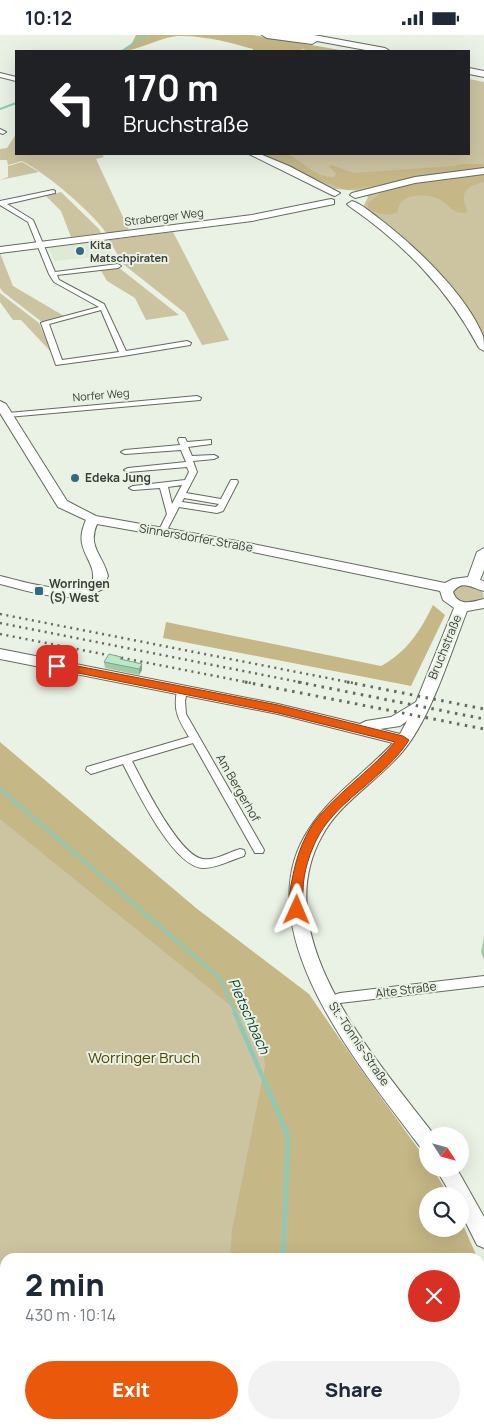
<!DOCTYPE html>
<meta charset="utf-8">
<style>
:root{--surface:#fff;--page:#f2f2f3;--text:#1f2937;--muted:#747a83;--accent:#ea580c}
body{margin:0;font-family:Manrope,sans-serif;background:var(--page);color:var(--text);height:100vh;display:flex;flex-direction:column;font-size:19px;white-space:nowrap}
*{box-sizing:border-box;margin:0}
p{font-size:16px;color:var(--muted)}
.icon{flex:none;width:28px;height:28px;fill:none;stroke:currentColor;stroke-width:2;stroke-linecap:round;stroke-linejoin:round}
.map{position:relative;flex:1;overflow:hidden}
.panel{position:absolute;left:0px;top:1218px;width:485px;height:176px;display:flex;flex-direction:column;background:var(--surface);border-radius:15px 15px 0 0;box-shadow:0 5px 20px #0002}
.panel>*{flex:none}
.guide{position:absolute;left:15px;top:15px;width:455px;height:105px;border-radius:0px;box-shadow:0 5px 20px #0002;background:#202124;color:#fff;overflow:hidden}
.needle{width:32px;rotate:126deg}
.controls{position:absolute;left:419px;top:1092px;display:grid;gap:10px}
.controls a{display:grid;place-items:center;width:50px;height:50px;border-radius:50%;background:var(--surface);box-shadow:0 5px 20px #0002;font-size:25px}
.pin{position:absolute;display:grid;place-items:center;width:42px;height:42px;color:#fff;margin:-21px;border-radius:10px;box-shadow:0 2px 8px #0006}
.me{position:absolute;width:55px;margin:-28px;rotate:1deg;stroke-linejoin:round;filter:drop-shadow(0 0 4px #0008)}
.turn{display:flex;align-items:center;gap:18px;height:105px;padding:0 25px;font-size:22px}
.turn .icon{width:65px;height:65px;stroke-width:2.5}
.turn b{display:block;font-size:35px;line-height:42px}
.round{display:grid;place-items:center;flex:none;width:52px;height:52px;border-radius:26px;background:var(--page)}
.headline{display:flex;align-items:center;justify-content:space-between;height:85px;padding:0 25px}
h1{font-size:30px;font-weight:800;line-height:38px}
.primary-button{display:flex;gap:10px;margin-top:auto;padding:10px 25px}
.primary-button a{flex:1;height:58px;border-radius:30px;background:var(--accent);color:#fff;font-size:20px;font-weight:800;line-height:58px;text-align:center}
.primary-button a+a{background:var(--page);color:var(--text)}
.status{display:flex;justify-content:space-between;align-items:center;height:35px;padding:0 25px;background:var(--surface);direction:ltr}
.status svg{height:14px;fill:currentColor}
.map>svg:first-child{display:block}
.built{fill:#ddead5}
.green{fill:#ccc3a1}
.forest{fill:#c5b786}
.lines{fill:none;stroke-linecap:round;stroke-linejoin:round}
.stream-far2{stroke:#8ec9b5;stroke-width:2}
.stream-far1{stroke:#8ec9b5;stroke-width:3}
.stream{stroke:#8ec9b5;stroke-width:4.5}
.street-casing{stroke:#636b5e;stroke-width:2}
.secondary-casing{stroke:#636b5e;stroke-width:2}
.highway-casing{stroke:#636b5e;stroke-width:2}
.street{fill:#fff;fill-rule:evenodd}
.secondary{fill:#fff;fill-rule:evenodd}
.highway{fill:#fff;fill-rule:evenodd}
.rail-far1{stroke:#656a62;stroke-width:2.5;stroke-dasharray:2 4.5;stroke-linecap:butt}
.rail{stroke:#656a62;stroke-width:3;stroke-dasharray:2.5 5.5;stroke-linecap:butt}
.wall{fill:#a0c8a9}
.shaded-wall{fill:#82a38a}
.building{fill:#bae9c5;stroke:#82a38a}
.route{fill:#ea580c;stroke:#983908}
.poi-dot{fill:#316b83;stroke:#e9f2e4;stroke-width:2}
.labels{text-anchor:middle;stroke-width:4;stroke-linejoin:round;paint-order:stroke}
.far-street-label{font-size:11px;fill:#393d37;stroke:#e9f2e4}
.far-poi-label{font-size:11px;font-weight:bold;fill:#393d37;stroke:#e9f2e4;text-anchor:start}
.poi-label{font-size:12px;font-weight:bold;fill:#393d37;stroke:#e9f2e4;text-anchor:start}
.street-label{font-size:12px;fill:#393d37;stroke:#e9f2e4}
.water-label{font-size:14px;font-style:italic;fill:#063c2f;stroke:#e9f2e4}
.near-park-label{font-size:15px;fill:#534404;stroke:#e9f2e4}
</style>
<div class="status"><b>10:12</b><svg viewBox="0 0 49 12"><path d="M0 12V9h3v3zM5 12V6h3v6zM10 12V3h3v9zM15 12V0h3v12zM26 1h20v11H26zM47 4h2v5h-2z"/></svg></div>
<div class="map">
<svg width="484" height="1393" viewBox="0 0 484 1393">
<rect width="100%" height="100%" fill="#e9f2e4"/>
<path class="built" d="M105 206 112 220 54 226 49 213Z"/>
<path class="green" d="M469 44 484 47V306L463 267 442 241 406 206 363 172 368 162 361 156 335 154 259 119H469Z
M16 99V119H102L104 122 96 124 130 197 107 199C92 177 46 138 22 126L8 130 7 125H0V114L7 113Z
M22 127 39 137 0 145 8 142V131Z
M61 157 99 194 101 198 71 202 61 176 46 161Z
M173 197 229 305 202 310 185 278 123 229 109 205Z
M0 218 13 251 64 281 42 287 3 257 0 253Z
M118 232 179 280 146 285 135 263 107 246 100 234Z
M0 258 39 288 52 318 21 285H13L0 267Z
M460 549 481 553 484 562C476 570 467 568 457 566L451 555Z
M0 720 299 955 270 1222H5V1389H261V1393H0Z"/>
<path class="forest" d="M136 0H252L346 16H309L302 14 301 16H253V14C229 7 202 0 177 1 157 3 139 16 120 16L131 10Z
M261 119C269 119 282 116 289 120 304 127 315 143 334 142L336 139 329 131 331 130 354 138 454 131 462 129H484V134L347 155 320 146Z
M484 139V147C467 151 459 156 467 175L466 178C452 179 450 170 439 164 430 159 408 159 401 167 399 169 398 175 397 178 386 181 377 179 368 173V168L381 158 402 151Z
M433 570 445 580 411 651 163 603 166 587 381 631C408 616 420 596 433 570Z
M0 707 196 873 309 959 357 1029 427 1126 428 1134H433L449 1161H428V1194H460V1183L477 1222H230L232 1195 265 1031 261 995 0 784Z
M480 1231 484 1245V1393H219V1389H480Z
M0 1333 5 1341V1389H37L40 1393H0Z"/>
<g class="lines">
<path class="stream-far2" d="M122 16 146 0
M0 74 16 68"/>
<path class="stream-far1" d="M0 754 220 943 236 980"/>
<path class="stream" d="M235 978 286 1096 288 1106 283 1222
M276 1389V1393"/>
<g class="street-casing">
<path id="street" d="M0 94 6 97 3 99 0 98Z
M53 155 55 156V158L7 169 33 185 55 237 118 229 121 231 118 233 57 240 59 245 104 269 126 316 187 306 191 308 190 310 123 321 56 330 41 288 43 287 99 272 54 247 49 239 28 187 0 170V166ZM101 275 119 317 62 325 49 289Z
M197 361 201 363 200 365 8 382 4 380 8 378Z
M179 403H185L187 407 211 405V409L188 412 192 421 214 420 218 422 214 424 193 426 197 437 186 458 221 464 231 445H237L238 447 223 476 217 478 179 472 166 497 162 500 158 497 167 479 160 453 133 455 129 453 133 451 185 445 189 437 187 432 128 437 124 435 128 433 186 427 181 415 125 419 121 417 125 415 180 410 178 405ZM182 450 172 469 168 452ZM184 463 219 469 216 472 182 467Z
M182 653 187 656 185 666 186 679 264 815 263 818H255L193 708 132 726C143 747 179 821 203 824 215 826 229 817 240 814L244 815 245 818 244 821C231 825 217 833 203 833 173 832 136 754 123 729L91 739 86 735 87 732 189 702C179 685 173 677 177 656Z
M484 941V951L340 968 329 971 325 969 323 966 325 963 340 958Z"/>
</g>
<g class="secondary-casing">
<path id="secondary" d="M0 38 16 42V46L0 42Z
M249 119H260L289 131 340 158 335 161 332 160Z
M484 133V139L415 148 355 163 350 160 352 158 415 142Z
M331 164 334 165V169L252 186 0 218V212L252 180Z
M352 166C362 169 373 179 381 185 416 212 466 259 483 301 484 305 484 311 484 316L479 313C447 253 404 209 349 171L347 169Z
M0 366 6 369 67 466 96 481 248 508 445 548 453 544 468 542 477 517 484 513V535L480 545 484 546V556C472 553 462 544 453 557 458 572 472 567 484 564V573L467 576C451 617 431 683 403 716 378 746 340 767 322 801 265 902 377 1025 435 1101H428V1115L421 1113C363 1035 242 895 309 794 331 760 366 737 393 708L278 679 0 624V614L278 669 360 689 366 686 391 682 416 667 454 573 443 565 440 556 248 516 97 489C87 512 103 520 108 541L103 554C72 571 32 557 0 549V541C25 547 69 561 92 549 99 525 71 517 86 485L58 472 0 378ZM407 686 400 699 380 694 400 691Z
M436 1134H457L484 1182V1213L477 1210 460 1176V1161H452Z"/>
</g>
<g class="highway-casing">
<path id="highway" d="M262 0H314L385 13 390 16H371L317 6 312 9 267 3Z
M469 33 484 36V42L469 39Z"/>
</g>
<use href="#street" class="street"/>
<use href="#secondary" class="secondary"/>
<use href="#highway" class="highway"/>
<path class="rail-far1" d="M0 579 353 648
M0 588 304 648
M0 599 251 648"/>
<path class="rail" d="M245 647 484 694
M298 647 484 684
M347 647 484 674"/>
</g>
<path class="wall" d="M121 625 142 635 139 640 105 633 104 627Z
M484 902V925L481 917Z"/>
<path class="shaded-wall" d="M142 629V635L139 640V634Z"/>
<path class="building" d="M109 619 121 622 120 624 142 629 139 634 104 627Z"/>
<path class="route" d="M57 627 278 670 403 701 409 705C386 742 339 764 319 800 310 816 303 838 303 856 302 863 305 872 301 879H292C287 869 290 855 292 845 296 822 305 796 321 779 344 753 373 733 395 707L278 678 53 633 52 631 53 628Z"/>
<g class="poi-dot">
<circle cx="80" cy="216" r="5"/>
<circle cx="75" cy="443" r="5"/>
<rect x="34" y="551" width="10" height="10" rx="2.5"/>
</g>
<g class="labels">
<g class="far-street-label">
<text transform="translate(164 182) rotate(-7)" y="4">Straberger Weg</text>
<text transform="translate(101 360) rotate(-5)" y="4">Norfer Weg</text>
</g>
<g class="far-poi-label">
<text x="90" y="214">Kita<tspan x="90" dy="13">Matschpiraten</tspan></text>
</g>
<g class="poi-label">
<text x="85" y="447">Edeka Jung</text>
<text x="49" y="553">Worringen<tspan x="49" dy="14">(S) West</tspan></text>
</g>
<g class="street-label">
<text transform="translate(196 503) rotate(10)" y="4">Sinnersdorfer Straße</text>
<text transform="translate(445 612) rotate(-68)" y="4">Bruchstraße</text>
<text transform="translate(238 753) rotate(60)" y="4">Am Bergerhof</text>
<text transform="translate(406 955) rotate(-7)" y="4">Alte Straße</text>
<text transform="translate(359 1009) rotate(56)" y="4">St.-Tönnis-Straße</text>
</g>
<g class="water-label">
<text transform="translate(249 981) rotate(66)" y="5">Pletschbach</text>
</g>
<g class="near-park-label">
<text x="144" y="1028">Worringer Bruch</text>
</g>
</g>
</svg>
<div class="controls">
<a><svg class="needle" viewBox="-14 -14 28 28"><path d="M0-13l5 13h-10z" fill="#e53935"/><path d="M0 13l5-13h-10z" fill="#747a83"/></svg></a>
<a><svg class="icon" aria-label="search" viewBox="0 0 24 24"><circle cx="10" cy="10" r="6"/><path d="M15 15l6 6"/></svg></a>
</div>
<div class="pin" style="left:57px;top:631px;background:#d93025"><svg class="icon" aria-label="arrive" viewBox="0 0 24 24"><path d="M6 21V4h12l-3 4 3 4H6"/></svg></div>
<svg class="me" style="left:297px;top:875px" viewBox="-20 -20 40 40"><path d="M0-17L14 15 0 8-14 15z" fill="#ea580c" stroke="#fff" stroke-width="4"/></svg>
<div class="guide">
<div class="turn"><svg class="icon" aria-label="left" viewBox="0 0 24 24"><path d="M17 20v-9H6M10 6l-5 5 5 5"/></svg><div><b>170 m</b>Bruchstraße</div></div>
</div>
<section class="panel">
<div class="headline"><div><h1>2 min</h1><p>430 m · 10:14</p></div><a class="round" style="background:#d93025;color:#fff"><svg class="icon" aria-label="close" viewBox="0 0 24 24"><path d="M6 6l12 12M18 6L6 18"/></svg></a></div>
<div class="primary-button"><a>Exit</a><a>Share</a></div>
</section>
</div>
